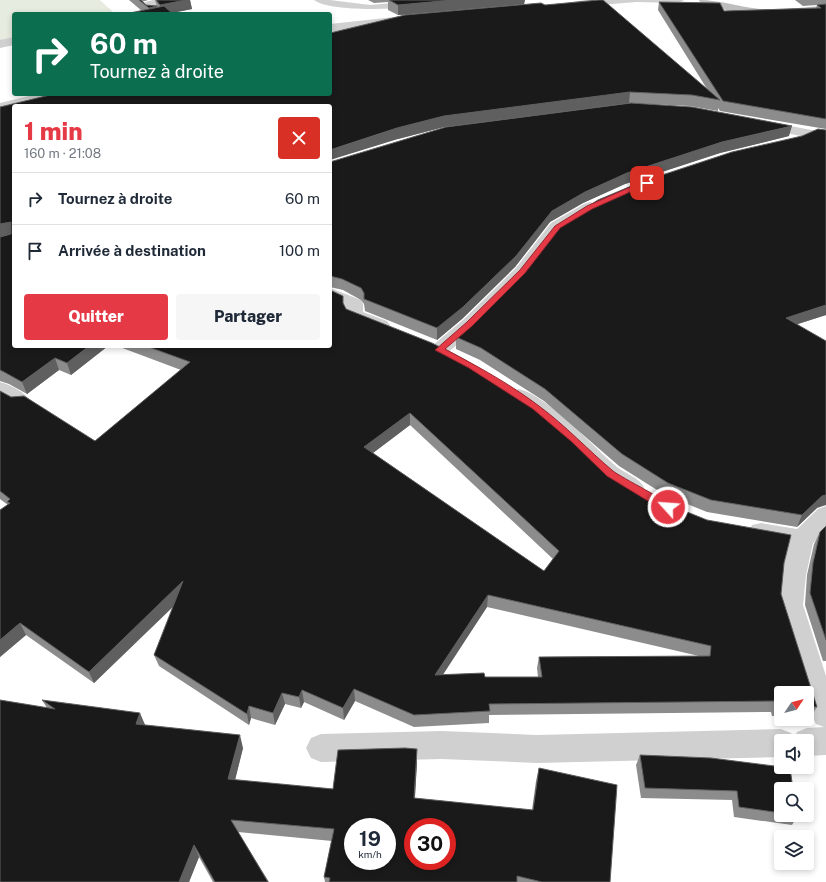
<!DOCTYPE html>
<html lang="fr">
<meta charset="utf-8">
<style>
:root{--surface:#fff;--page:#f6f6f7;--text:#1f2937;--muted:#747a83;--line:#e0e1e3;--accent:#e63946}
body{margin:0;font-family:"Public Sans",sans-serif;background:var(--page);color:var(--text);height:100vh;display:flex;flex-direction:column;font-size:15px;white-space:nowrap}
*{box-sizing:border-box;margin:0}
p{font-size:13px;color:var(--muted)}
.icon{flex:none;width:22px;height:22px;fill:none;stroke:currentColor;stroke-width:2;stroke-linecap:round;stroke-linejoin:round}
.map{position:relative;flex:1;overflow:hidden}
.drawer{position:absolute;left:12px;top:104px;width:320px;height:244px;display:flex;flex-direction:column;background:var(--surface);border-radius:4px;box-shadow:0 2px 6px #0003}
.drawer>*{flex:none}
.guide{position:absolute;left:12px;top:12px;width:320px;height:84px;border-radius:4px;box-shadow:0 2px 6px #0003;background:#0b6e4f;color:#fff;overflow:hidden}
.needle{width:26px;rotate:55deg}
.fabs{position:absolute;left:774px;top:686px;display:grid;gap:8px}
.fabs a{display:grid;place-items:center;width:40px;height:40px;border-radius:4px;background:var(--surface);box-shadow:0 2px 6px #0003;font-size:20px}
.speed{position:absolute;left:344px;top:818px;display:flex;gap:8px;font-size:20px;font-weight:700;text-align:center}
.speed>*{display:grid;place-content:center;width:52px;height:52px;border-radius:50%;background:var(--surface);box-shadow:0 2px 6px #0003;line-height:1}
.speed small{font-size:10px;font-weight:400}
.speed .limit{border:6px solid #d22;background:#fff;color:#111}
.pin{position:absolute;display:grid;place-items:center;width:34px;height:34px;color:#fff;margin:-17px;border-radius:8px;box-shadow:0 2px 6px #0006}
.me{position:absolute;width:44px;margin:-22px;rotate:296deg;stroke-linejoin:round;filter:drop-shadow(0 0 3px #0008)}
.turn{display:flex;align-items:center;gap:14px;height:84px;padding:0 12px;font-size:18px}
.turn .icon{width:52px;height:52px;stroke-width:2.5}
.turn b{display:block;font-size:28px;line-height:34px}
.round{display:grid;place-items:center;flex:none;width:42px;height:42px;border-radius:4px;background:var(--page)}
.summary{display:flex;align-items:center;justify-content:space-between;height:68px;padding:0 12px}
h1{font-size:24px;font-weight:800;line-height:30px;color:var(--accent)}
.button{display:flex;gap:8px;margin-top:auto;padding:8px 12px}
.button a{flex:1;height:46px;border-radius:4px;background:var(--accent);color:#fff;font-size:16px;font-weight:800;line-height:46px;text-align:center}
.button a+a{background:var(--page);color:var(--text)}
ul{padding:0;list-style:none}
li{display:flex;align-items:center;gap:12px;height:52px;padding:0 12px;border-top:1px solid var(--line)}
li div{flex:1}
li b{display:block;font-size:15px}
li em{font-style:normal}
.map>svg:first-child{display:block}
.green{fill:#e6ecdf}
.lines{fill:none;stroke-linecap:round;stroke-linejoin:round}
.lane{fill:#d0d0d0;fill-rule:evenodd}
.street{fill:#d0d0d0;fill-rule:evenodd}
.secondary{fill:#bdbdbd;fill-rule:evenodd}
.wall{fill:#8c8c8c;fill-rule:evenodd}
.shaded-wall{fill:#5f5f5f}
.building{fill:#1a1a1a;stroke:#5f5f5f;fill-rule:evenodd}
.route{fill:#e63946;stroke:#96252e}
</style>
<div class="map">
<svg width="826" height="882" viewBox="0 0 826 882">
<rect width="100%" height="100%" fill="#fff"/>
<path class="green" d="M0 0H100L115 14H14V40L0 42Z"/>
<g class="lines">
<path class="lane" d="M314 0H330L370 5 427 0C413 12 328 12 314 0Z"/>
<path class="street" d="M153 0H173L172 2 154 7 161 14H149L140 5 142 3Z
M585 0H684L679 3 636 2 576 7 570 4 572 2Z
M404 16 408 17 410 19 408 21 330 32V24Z
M14 37V45L0 48V40Z
M37 94H60L58 97 14 106V108L0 111V103Z
M761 120 811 130 826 131V139L811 138 756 127 754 124 756 121Z
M590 202 596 204 598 207 596 210 563 231 528 276 477 328 446 354 439 356 432 354 429 350 432 346 463 320 516 268 551 223 584 204Z
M330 288 361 300 363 304V312L387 321 390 325 387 329 380 331 373 329 347 319 345 315V307L330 300Z
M0 382C11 385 25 392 31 402L27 407C16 410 10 405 0 399Z
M519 389C551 398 591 445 617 467 626 474 638 477 644 487L640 493 632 495 624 493 602 479 567 445 529 412 512 401 509 396 512 391Z
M826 506V530L813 543 806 575 803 605 826 676V755L807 756V741H781V757L537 763 442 759 321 762 311 758 306 748 311 738 321 734 442 731 537 735 781 729 791 733 794 739 797 732 807 728 824 727 816 724C811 714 807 704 807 693H804L777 605 780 575 788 546 752 539 749 532 752 525 761 523 797 529 818 509Z"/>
<path class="secondary" d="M699 0C720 0 739 7 760 9 782 10 805 7 826 6V12L761 15 726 10 700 2Z"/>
</g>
<path class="wall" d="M129 0H148L142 2 146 5 157 6 155 0H190L192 9 172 13 142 11Z
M368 0H525L524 4 707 89 658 10 659 2 724 11 816 8 817 5 803 6 795 0H826V129L720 111 718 108V111L690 106 629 103 444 127 398 139 330 106 14 346H108L71 375 59 370 27 394 9 384 0 381V107L330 94 404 15H398L388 10V2L374 3Z
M826 130V315L798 324 817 508 797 527 707 512 665 495 619 466 544 401 480 360 456 349V337L802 136Z
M789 136 720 153 625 184 583 203 550 222 515 267 462 319 437 340 365 311 364 304 361 300 343 290 330 287V162Z
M343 304 346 309 650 497 784 563 781 594 817 707 810 718H807V693H781V716H772L771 712 489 715V723L414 727 355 701 344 720 304 702 301 708 285 704 275 725 251 718 249 725 159 666 154 655 174 606 94 683 26 635 0 657 8 505 0 499V391L95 441 181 370 117 346H330ZM410 425 553 559 544 571 373 453ZM487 607 699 656 539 657 537 668 538 677H485L442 675Z
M826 526V661H823L805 605 807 575 814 544 820 532Z
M42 700 145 725 243 748 235 780 333 789 417 762 415 798 532 810 536 781 539 768 610 882H325L324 877 332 841 238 832 269 882H213L199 857 189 882H0L47 708Z
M640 755 781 789V815H798L792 825 734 817 732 800 641 798 636 765Z"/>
<path class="shaded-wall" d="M186 0H190L192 9 166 14H162L160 5Z
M453 0H525L524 4 398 15V5Z
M157 6 159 14H150L149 8Z
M630 92 629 103 444 127 398 139 330 160V150L397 128 444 116Z
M792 126 789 136 720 153 625 184 583 203 550 222 515 267 462 319 437 340V328L552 211 585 192 627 173 722 142Z
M11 222 14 233 0 237V224Z
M826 305V315L782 329 786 318Z
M89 346H108L71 375 67 363Z
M55 358 59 370 27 394 22 382Z
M410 413V425L365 459 364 447Z
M826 495V505L817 508 797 527 802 515 822 496Z
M183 581 187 593 94 683 89 672Z
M488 595 487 607 435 687V675Z
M20 623 26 635 0 657V640Z
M354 689 355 701 344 720 343 708Z
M302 690 304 702 301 708 299 697Z
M282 693 285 704 275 725 273 713Z
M249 706 251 718 249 725 247 714Z
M140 713 146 727 136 724Z
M240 735 243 748 232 792 228 779Z
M417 749V762L414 811V798Z
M194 845 199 857 189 882H179Z"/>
<path class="building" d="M139 0H141L146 5 157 6 149 8Z
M156 0H186L160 5Z
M389 0H453L398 5Z
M599 0H603L720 100 692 95 630 92 444 116 397 128 330 150V106H14V346H89L67 363 55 358 22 382 4 372 0 370V237L11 234V222L0 224V107L54 94H330V33L405 15 541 3 545 5Z
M659 2 720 3 724 11 821 8 817 5 826 4V119L723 101Z
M164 6 173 14H125Z
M631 103 692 107 792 126 722 142 627 173 585 192 552 211 516 256 463 307 437 328 364 299V293L361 288 342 279 330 276V162L446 127Z
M818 129 826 130V305L786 318 826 341V495L822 496 802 515 711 500 668 483 622 454 545 389 481 348 456 337 479 317 530 266 565 221 598 200 641 182 732 152 802 136Z
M330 290 343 296V303L346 309 432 343 465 360 530 401 604 468 650 497 707 520 791 535 784 563 781 594 817 707 807 706V693H781V705H778L777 701 489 704 490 711 414 715 354 689 343 708 302 690 299 697 282 693 273 713 249 706 247 714 154 655 183 581 89 672 20 623 0 640V510L10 503 7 502 10 499 0 491V391L11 397 24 396 95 441 190 362 146 346H330ZM410 413 559 551 544 571 364 447ZM488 595 711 646 710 656 539 657 542 677H485L484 673 435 675Z
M826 526V640L810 593 813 563 820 532Z
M0 700 55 709 42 700 140 713 136 724 240 735 228 779 333 789 338 750 405 748 417 749 414 798 533 810 539 768 617 785 610 882H542L517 876V882H329L330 878 324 877 334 829 231 820 268 882H215L194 845 179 882H0ZM353 827H387V861H353ZM413 827H447V861H413Z
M640 755 711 758 790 768 793 789H781V813L739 807 737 791 645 788Z"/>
<path class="route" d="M644 181 650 183 592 209 560 228 525 273 472 326 445 349C477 366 510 384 539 406 566 426 588 450 613 471 622 478 670 502 673 507L668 511 653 504 607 476 572 442 533 409 469 368 435 350 467 322 520 270 555 226 587 206Z"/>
</svg>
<div class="fabs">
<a><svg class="needle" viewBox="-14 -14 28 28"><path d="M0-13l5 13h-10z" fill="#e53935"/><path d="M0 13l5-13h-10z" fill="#747a83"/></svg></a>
<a><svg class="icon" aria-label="sound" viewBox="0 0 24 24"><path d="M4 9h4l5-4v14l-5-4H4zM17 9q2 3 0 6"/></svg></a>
<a><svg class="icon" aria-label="search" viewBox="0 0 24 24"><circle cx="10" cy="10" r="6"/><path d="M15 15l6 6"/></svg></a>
<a><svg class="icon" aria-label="layers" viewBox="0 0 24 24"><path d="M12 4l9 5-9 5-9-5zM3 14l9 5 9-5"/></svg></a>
</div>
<div class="speed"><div>19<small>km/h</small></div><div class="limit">30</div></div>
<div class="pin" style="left:647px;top:183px;background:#d93025"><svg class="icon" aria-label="arrive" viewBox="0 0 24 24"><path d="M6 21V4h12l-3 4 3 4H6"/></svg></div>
<svg class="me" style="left:668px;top:507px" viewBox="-20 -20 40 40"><circle r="17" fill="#e63946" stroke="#fff" stroke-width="3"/><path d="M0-11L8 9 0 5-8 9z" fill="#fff"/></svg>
<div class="guide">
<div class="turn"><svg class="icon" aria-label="right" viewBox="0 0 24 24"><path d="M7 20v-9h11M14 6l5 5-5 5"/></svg><div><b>60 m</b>Tournez à droite</div></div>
</div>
<section class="drawer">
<div class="summary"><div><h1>1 min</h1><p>160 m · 21:08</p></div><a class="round" style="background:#d93025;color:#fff"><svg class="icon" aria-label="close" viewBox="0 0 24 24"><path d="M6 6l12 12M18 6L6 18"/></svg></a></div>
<ul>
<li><svg class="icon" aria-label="right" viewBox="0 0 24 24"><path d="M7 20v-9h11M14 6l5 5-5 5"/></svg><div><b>Tournez à droite</b></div><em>60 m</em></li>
<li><svg class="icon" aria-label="arrive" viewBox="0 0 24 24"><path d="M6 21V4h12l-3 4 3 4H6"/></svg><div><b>Arrivée à destination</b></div><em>100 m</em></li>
</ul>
<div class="button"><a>Quitter</a><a>Partager</a></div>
</section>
</div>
